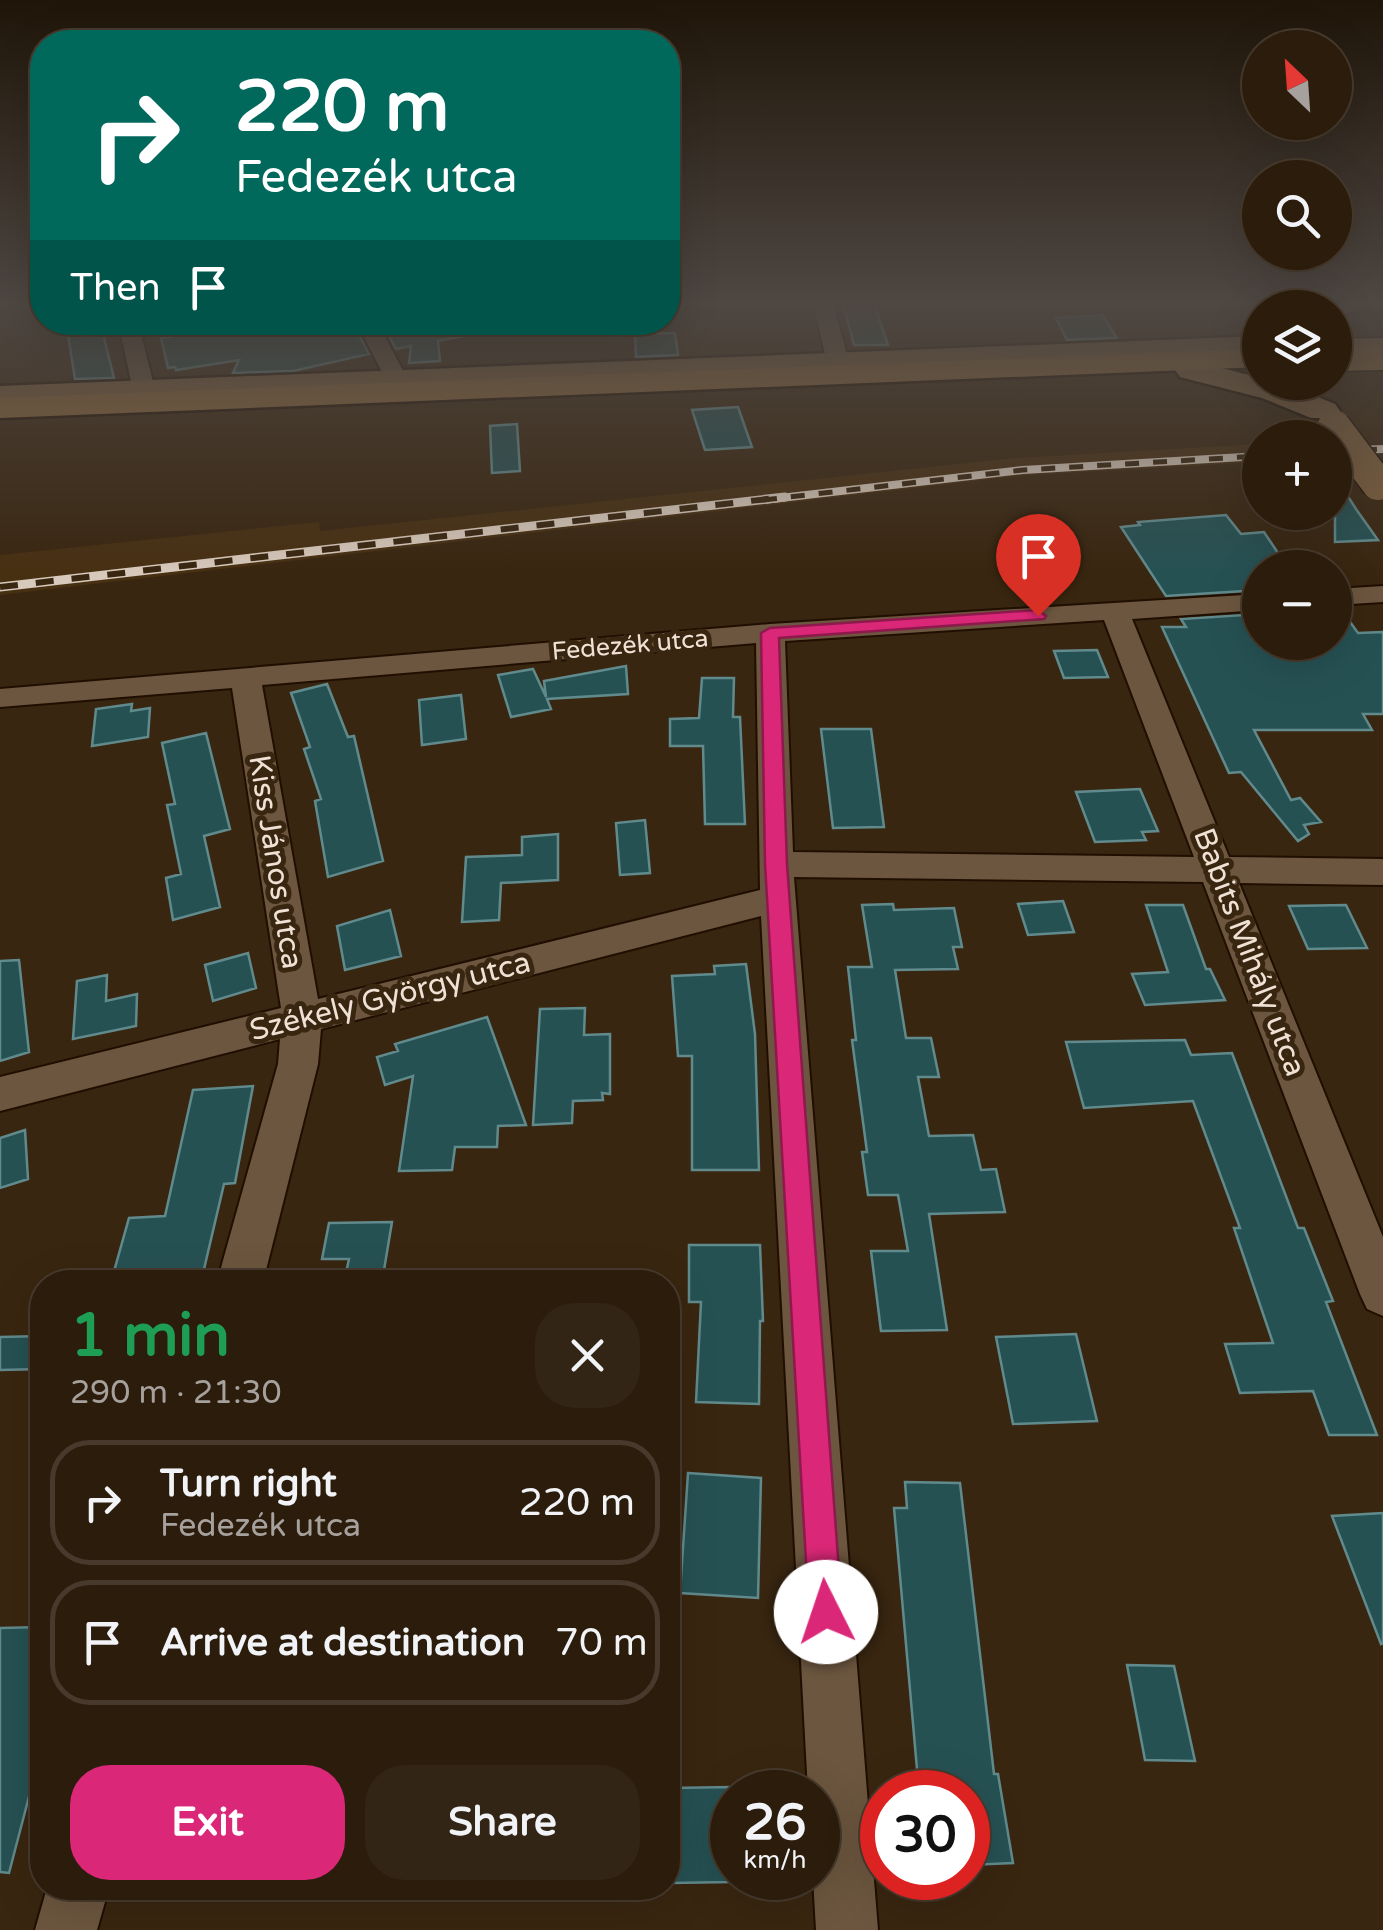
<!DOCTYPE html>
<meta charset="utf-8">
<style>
:root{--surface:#2b1c0c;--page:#332515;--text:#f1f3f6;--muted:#a6a19d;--line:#473a2d;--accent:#db2777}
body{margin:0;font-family:"Varela Round",sans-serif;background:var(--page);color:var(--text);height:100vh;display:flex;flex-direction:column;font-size:38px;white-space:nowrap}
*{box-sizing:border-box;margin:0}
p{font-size:32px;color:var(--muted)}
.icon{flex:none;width:55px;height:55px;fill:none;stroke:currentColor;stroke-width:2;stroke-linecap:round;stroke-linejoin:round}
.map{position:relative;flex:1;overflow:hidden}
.details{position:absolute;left:30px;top:1270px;width:650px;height:630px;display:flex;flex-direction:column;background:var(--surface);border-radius:40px;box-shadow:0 10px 40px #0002,0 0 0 2px var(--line)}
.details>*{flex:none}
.top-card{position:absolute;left:30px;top:30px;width:650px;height:305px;border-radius:40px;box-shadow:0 10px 40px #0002,0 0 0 2px var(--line);background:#00695c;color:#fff;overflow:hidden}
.needle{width:65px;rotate:335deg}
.fabs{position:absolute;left:1242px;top:30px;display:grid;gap:20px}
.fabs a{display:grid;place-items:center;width:110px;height:110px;border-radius:50%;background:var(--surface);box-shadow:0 10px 40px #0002,0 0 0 2px var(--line);font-size:50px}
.speed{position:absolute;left:710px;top:1770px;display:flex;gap:20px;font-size:50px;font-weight:700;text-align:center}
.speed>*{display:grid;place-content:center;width:130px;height:130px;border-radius:50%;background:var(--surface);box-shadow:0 10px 40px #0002,0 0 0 2px var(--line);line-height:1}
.speed small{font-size:25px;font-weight:400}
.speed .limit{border:15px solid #d22;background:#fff;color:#111}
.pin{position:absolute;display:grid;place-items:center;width:85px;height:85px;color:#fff;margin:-102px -42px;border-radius:50% 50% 50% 0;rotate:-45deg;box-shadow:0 0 10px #0007}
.pin .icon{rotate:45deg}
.me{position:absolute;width:110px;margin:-55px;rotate:356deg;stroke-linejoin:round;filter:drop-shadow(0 0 8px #0008)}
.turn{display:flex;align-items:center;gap:35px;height:210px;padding:0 40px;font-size:45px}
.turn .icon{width:130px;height:130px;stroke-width:2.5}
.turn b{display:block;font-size:70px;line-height:85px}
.then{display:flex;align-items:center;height:95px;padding:0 40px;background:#0003;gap:20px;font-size:38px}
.round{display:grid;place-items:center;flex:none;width:105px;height:105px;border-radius:40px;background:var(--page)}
.headline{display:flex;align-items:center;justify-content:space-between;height:170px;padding:0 40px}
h1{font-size:60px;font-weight:800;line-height:75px;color:#1e9e55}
.primary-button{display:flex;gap:20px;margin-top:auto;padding:20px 40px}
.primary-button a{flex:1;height:115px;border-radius:40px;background:var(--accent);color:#fff;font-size:40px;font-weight:800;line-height:115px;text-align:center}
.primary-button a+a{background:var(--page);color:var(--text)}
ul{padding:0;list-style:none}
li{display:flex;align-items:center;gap:30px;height:125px;margin:0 20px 15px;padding:0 20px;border:5px solid var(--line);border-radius:40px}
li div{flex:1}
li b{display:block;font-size:38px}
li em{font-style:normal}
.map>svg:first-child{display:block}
.built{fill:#472f12}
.building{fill:#265153;stroke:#618a8d;stroke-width:2.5}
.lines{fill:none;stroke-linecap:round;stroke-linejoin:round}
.street-casing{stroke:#200f00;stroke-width:4}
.secondary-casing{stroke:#200f00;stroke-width:5}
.primary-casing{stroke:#200f00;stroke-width:5}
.street{fill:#6c563f;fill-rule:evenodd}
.secondary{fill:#7f603d;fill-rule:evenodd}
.primary{fill:#916a3b;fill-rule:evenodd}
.rail-far1-casing{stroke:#d7c9bb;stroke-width:8}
.rail-casing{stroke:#d7c9bb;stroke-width:9}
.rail-far1{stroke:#392610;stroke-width:5;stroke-dasharray:14;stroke-linecap:butt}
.rail{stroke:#392610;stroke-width:6;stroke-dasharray:18;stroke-linecap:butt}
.secondary-bridge-casing{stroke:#200f00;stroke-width:35;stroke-linecap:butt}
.primary-bridge-casing{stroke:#200f00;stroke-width:35;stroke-linecap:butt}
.secondary-bridge{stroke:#7f603d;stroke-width:32}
.primary-bridge{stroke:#916a3b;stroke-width:32}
.route{fill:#db2777;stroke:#8e194d;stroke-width:2.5}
.labels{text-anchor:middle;stroke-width:10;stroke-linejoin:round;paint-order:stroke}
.far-street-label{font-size:25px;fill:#efe2d5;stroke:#392610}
.street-label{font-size:30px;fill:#efe2d5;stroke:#392610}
</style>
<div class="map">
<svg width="1383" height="1930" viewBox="0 0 1383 1930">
<rect width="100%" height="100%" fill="#392610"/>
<path class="built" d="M1260 444V462L1027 475 0 595V555L319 522 320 531 1016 458Z"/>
<path class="building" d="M843 303H874L888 345H854Z
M1102 315 1117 338 1067 340 1056 318Z
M66 322H100L114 378 75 379Z
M195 322H352L369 354 293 371 233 373 239 360 176 370 175 367 168 368 161 338 198 332Z
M382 322H461L463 336 438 341 440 361 409 363 411 346 396 349Z
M675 333 678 355 636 357 635 334Z
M738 407 752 447 705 450 692 410Z
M517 424 520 471 492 473 490 426Z
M1335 476 1356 509 1378 540 1335 542Z
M1226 515 1241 534 1264 532 1288 568H1260V590L1166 596 1121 527 1140 525 1138 522Z
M1340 608 1358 633 1383 632V714H1363L1372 730H1254L1291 800 1300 798 1321 822 1304 825 1309 834 1298 841 1241 772 1229 773 1162 627H1186L1181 619 1260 614V642H1335V609Z
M1097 650 1108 677 1064 678 1054 651Z
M626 666 628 694 547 699 551 709 511 717 498 675 533 669 546 697 544 681Z
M702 678H734L733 717H740L745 824H705L703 746H670V719L699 718Z
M327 684 348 737 354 736 383 861 328 877 315 801 321 799 304 749 310 747 291 693Z
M461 695 466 739 422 745 419 700Z
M132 704 131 711 150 708 148 737 92 746 96 709Z
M821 729H871L884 827 833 828Z
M206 733 230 829 204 836 220 907 173 920 166 878 181 874 167 805 175 804 162 743Z
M1140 789 1158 831 1142 832 1146 840 1095 842 1076 792Z
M645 820 650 873 620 875 616 823Z
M558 834V880L501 883 499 920 462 922 466 857 522 855V837Z
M1063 901 1074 932 1028 935 1018 904Z
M893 904 894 910 954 908 962 947H953L958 969 895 970 906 1038H931L939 1077H918L929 1136 973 1135 981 1170 996 1169 1005 1212 929 1214 947 1330 881 1331 871 1251H908L898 1195H868L862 1152H867L852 1040H856L848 967H872L862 905Z
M1146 905H1183L1206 969H1210L1225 1000 1145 1005 1132 974 1168 972Z
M1346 905 1367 948 1308 949 1289 906Z
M390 910 401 956 345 970 337 926Z
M248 953 256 988 213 1001 205 965Z
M19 960 29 1052 0 1061V961Z
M746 964 755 1034 759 1170H692V1056H678L672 976 715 974 714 966Z
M107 975 106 1001 137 994 136 1026 73 1039 77 981Z
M585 1008 584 1035 610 1034V1094L602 1093 603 1100 573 1101 572 1123 533 1125 540 1009Z
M487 1017 526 1125 498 1126 497 1147H455L452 1170 399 1171 413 1076 385 1085 377 1057 398 1051 395 1044Z
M1185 1040 1191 1055 1232 1053 1298 1228H1304L1333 1301 1326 1302 1377 1435H1329L1313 1391 1240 1393 1225 1344 1273 1343 1234 1228H1240L1193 1101 1084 1108 1066 1042Z
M253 1086 235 1183 224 1184 201 1282H111L129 1218 165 1216 193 1090Z
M25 1130 28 1179 0 1188V1138Z
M392 1222 382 1282H344L349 1259H322L329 1223Z
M689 1245H760L763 1321H760L759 1404 696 1402 701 1302H689Z
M1076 1334 1097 1421 1013 1424 996 1337Z
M42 1336V1369L0 1370V1337Z
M688 1473 761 1478 758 1598 680 1593Z
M905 1482 960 1483 994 1774H998L1013 1863 968 1865V1792H919L894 1508H907Z
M1383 1513V1643L1381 1644 1332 1516Z
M42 1627V1747L9 1873 0 1872V1628Z
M1127 1665 1174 1666 1195 1761 1145 1760Z
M732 1787V1882L671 1883V1788Z"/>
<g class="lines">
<g class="street-casing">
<path id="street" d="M813 303H833L849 362 846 367 838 368 827 362Z
M118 322H138L155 390 152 395H136L133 390Z
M356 322H377L408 380 405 385H389Z
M1383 586V602L1335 605V589Z
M1260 594V610L1132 619 1229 857 1383 859V885L1239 883 1383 1237V1316L1367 1309 1360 1294 1203 882 794 877 878 1930H816L813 1878H818V1792H808L761 916 321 1029 318 1064 263 1282H217L278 1064 280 1039 0 1111V1077L281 1008 232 688 0 707V689L770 624ZM1104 620 1194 857 793 852 785 641ZM756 643 760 890 318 999 262 685Z
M47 1888H109L97 1930H35Z"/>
</g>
<g class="secondary-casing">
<path id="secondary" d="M1323 303H1368L1363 309 1335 316V308H1321Z
M1260 336V354L0 406V386Z
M1191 360 1260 378V382L1286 384 1335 404 1340 411 1335 418H1311L1262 398 1180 377 1175 370 1180 363Z"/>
</g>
<g class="primary-casing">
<path id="primary" d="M1260 349V367L0 418V398Z"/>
</g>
<use href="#street" class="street"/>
<use href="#secondary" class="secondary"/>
<use href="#primary" class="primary"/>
<g class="rail-far1-casing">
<path id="rail-far1" d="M1335 451 1383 449
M763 500 1023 470 1260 456"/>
</g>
<g class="rail-casing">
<path id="rail" d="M0 587 785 497"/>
</g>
<use href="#rail-far1" class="rail-far1"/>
<use href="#rail" class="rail"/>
<g class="secondary-bridge-casing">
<path id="secondary-bridge" d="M1334 426 1378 484"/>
</g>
<g class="primary-bridge-casing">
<path id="primary-bridge" d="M1335 355 1383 354"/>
</g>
<use href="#secondary-bridge" class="secondary-bridge"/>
<use href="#primary-bridge" class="primary-bridge"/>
</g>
<linearGradient id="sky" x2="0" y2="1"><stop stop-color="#1f1509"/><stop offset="0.53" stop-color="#4e4742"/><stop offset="1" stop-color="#4e4742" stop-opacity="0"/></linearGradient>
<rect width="1383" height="573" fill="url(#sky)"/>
<path class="route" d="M1038 610 1046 616 1044 619 779 638 787 864 842 1612 837 1624 826 1629 814 1624 809 1612 765 864 761 633 770 628Z"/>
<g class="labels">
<g class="far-street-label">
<text transform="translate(630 644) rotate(-5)" y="9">Fedezék utca</text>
</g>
<g class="street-label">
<text transform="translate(276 862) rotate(81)" y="10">Kiss János utca</text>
<text transform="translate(1250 952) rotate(69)" y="10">Babits Mihály utca</text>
<text transform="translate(390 996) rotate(-14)" y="10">Székely György utca</text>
</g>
</g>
</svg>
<div class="fabs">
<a><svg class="needle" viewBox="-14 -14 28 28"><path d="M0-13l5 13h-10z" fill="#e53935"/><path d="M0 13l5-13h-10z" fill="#a6a19d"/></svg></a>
<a><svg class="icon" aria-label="search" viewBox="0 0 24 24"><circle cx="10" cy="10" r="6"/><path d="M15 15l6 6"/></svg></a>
<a><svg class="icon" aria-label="layers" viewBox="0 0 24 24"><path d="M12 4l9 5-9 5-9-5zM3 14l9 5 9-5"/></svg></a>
<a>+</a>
<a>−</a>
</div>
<div class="speed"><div>26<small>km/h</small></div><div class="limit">30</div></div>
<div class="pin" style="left:1038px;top:616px;background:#d93025"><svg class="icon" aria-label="arrive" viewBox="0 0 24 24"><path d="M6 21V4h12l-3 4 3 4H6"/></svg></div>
<svg class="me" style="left:826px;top:1612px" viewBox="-20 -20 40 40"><circle r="19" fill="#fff"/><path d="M0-13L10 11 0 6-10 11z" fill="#db2777"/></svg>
<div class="top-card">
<div class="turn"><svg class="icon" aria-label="right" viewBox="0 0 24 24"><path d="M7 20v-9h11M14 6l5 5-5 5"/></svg><div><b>220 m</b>Fedezék utca</div></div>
<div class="then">Then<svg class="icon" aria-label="arrive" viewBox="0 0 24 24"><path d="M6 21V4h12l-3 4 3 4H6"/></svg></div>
</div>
<section class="details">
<div class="headline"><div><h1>1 min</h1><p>290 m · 21:30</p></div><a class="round"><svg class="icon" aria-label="close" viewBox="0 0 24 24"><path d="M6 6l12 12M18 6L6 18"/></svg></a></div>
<ul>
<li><svg class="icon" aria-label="right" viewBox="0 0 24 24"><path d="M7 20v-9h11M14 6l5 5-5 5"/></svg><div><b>Turn right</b><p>Fedezék utca</p></div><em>220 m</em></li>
<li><svg class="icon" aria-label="arrive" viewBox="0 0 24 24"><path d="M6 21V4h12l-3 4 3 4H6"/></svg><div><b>Arrive at destination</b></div><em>70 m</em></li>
</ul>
<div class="primary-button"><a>Exit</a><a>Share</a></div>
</section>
</div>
